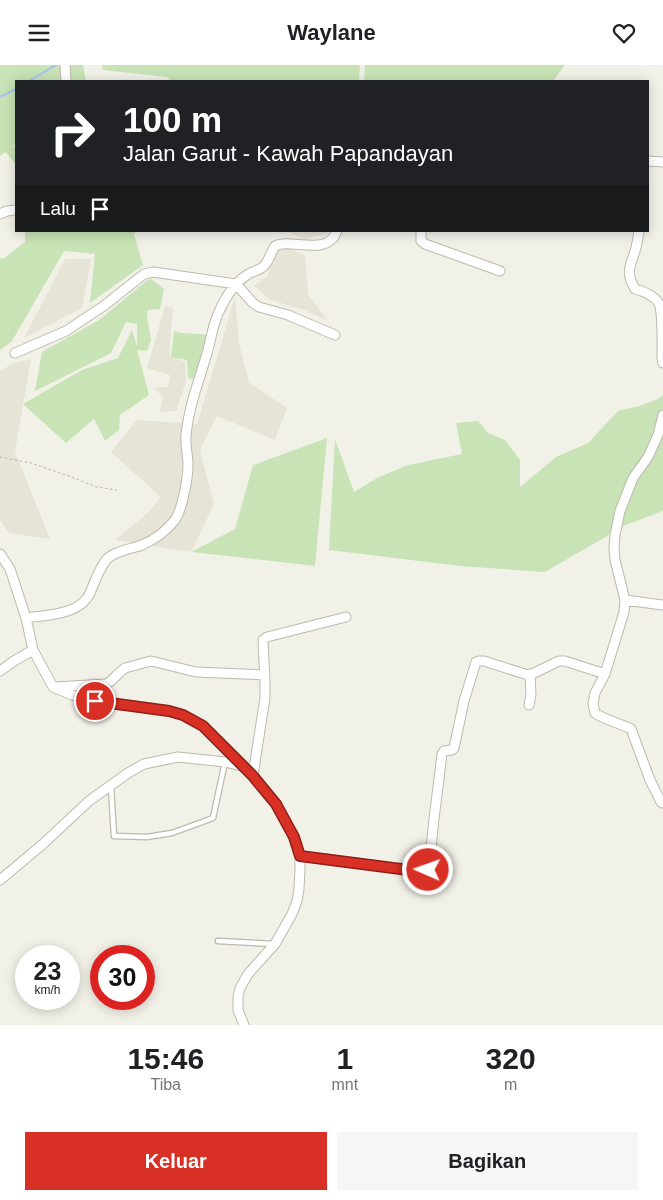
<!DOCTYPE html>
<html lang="id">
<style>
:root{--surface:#fff;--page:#f6f6f6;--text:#202124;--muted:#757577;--accent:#d93025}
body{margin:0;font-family:Arial,sans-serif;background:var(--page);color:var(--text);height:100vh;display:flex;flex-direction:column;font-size:19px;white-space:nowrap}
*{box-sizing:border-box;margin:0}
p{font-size:16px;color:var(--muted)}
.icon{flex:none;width:28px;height:28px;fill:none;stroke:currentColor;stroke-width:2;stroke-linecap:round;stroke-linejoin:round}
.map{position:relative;height:960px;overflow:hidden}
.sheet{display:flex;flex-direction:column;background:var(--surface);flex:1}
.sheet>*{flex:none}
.guide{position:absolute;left:15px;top:15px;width:634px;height:152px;border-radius:0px;box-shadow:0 2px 12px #0003;background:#202124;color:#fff;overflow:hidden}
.speed{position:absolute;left:15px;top:880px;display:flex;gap:10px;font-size:25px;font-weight:700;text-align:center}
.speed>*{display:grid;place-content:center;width:65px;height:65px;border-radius:50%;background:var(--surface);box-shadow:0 2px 12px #0003;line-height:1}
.speed small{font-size:12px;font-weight:400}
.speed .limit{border:8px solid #d22;background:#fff;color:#111}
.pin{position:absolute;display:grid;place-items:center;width:42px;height:42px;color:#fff;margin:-21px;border:2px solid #fff;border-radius:50%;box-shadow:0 1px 5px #0007}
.me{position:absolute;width:55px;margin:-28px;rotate:272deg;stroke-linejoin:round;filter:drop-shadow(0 0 4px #0008)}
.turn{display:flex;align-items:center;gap:18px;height:105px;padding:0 25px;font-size:22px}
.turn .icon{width:65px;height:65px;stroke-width:2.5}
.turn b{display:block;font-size:35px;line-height:42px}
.then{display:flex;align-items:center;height:48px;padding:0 25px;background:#0003;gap:10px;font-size:19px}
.eta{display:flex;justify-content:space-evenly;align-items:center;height:85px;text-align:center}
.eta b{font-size:30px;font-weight:700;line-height:35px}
.button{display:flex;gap:10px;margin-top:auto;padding:10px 25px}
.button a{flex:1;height:58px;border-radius:0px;background:var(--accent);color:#fff;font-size:20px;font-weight:700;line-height:58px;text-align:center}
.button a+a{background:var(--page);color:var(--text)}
header{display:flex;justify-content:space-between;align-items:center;height:65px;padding:0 25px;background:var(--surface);font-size:22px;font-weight:700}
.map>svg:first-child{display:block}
.residential{fill:#e6e3d7}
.green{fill:#c8e3b5}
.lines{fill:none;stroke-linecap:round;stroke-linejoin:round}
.stream{stroke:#aac7e9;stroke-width:2.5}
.lane-casing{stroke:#bdb9ac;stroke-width:7}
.street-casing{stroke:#bdb9ac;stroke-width:11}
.path{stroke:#bdb69e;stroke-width:1;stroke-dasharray:2.5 2.5;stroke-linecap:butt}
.lane{stroke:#fff;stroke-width:4.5}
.street{stroke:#fff;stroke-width:9}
.route-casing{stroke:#8d1f18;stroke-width:12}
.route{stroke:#d93025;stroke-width:9}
</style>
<header><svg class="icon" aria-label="menu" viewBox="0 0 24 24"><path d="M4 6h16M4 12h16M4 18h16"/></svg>Waylane<svg class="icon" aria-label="heart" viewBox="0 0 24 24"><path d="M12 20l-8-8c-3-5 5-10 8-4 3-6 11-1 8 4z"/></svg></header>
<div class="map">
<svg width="663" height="960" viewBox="0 0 663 960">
<rect width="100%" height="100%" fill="#f2f1e8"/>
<path class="residential" d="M285 166H329V168L305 174Z
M282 179 305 191 308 229 328 256 302 244 270 235 254 221 267 211Z
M65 194H91L82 243 24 273Z
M235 232 239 278 249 318 287 343 275 375 217 351 200 385 214 439 191 487 115 475 149 447 161 432 111 387 137 355 197 359Z
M165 241 173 243 169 290 185 297 186 317 176 346 160 347 163 332 154 323 168 322 170 310 147 303Z
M31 294 15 387 50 474 9 468 0 455V306L12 299Z"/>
<path class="green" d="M0 0H83L86 16H16V79L11 83 16 81V100L6 87 0 91Z
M102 0H360L359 16H171L167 12 103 5Z
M365 0H565L553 16H364Z
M25 166H137L134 169 143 200 90 238 95 189 64 186 12 276 0 285V193L3 194 25 177Z
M150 213 164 224 160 244 148 245 147 251 151 275 147 286 137 285 149 330 120 350 119 365 105 376 94 354 66 378 23 339 82 305 118 293 132 265 137 281V259L126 257 111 288 35 326 42 287 99 255Z
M174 266 182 268 209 270 193 314 188 313 187 295 171 292Z
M663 330V446L626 460 545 507 460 501 329 485 335 374 354 427 377 413 408 400 462 389 456 358 478 356 488 368 505 375 520 395V422L556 392 588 378 618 346 639 341 656 335Z
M327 373 315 501 191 487 235 464 253 400Z"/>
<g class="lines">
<path class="stream" d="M29 16 56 0
M0 32 16 24"/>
<g class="lane-casing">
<path id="lane" d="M111 722 114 771 147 772 172 768 213 753 225 697
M218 876 274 879"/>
</g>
<g class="street-casing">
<path id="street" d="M65 0 66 16
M648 96 663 97
M0 149 7 146 16 145
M421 166V176L425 179 500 206
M639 166C638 173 637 180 635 186 630 202 625 207 635 224 644 226 657 232 660 241 663 257 662 277 662 293L663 298
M15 288 66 266 105 240 144 209 153 207 236 219 253 238 259 242 288 250 335 270
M663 350 658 370 648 392 633 413 620 446 615 470 614 482 615 495 625 535 624 547 605 609 595 628 593 639 595 648C605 655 619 658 631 664L650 715 661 737 663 738
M0 489 10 504 26 553 33 585 53 622 72 630 95 636 169 646 183 650 203 661 253 710 276 739 294 772 300 791V804L299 824 297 836 292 849 275 879 248 909 240 923 238 932V945L244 960
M625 535 663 540
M26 553C47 550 80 550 90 528 95 517 99 503 107 494 115 486 131 484 142 480 154 475 167 465 175 455 182 445 188 413 188 400 188 390 185 380 186 370 189 340 200 313 208 285 211 273 213 260 218 249 225 233 233 219 247 210 252 206 259 206 264 201 269 196 271 187 275 181 277 180 280 179 282 179 299 177 329 189 337 166
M0 606 14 596 33 585
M55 622 106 619 111 616 119 608 125 603 151 596 196 607 265 610
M529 640 531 630 530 609
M253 710 265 633V617L263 575 267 572 346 552
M300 791 424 807 427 806 429 803 434 754 442 689 444 686 452 685 454 683 464 636 476 597 479 596H484L528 610 532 609 559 596H565L605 609
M0 815 43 779 89 736 128 708 144 699 178 692 225 697 245 702"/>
</g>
<path class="path" d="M0 392 31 398 66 410 97 422 117 425"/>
<use href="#lane" class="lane"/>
<use href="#street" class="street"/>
</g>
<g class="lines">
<g class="route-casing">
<path id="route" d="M95 636 169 646 183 650 203 661 252 710 276 739 294 772 300 791 424 807 428 805"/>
</g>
<use href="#route" class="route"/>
</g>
</svg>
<div class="speed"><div>23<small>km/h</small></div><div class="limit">30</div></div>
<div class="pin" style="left:95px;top:636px;background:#d93025"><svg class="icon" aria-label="arrive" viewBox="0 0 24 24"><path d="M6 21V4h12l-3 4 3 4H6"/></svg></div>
<svg class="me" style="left:428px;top:805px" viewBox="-20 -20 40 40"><circle r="17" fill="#d93025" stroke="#fff" stroke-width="3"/><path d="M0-11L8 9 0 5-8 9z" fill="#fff"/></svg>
<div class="guide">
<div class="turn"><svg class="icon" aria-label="right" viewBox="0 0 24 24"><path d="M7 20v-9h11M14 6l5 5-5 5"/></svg><div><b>100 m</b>Jalan Garut - Kawah Papandayan</div></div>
<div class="then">Lalu<svg class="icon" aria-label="arrive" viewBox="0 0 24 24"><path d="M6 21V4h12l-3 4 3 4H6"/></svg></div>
</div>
</div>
<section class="sheet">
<div class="eta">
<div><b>15:46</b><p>Tiba</p></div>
<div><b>1</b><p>mnt</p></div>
<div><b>320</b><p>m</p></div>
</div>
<div class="button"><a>Keluar</a><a>Bagikan</a></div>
</section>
